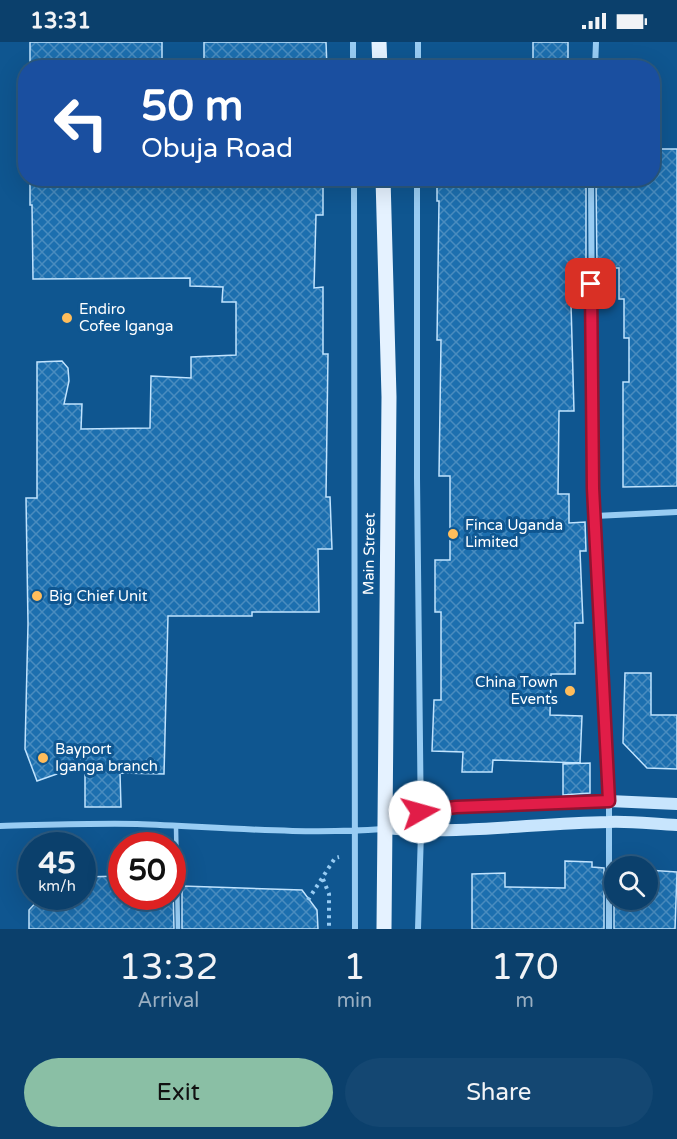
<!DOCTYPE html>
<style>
:root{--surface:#0b406c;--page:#144772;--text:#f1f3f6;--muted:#9aafc2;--line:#2b597f;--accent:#8abfa5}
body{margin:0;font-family:"Varela Round",sans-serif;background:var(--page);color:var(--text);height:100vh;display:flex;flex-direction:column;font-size:22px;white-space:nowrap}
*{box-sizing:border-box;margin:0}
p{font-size:20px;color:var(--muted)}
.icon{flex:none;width:33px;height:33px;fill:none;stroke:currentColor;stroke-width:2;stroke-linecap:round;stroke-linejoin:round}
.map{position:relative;height:887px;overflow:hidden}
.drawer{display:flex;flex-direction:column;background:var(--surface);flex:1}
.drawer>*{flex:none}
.hud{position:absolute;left:18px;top:18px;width:642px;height:126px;border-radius:24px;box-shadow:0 6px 24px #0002,0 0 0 2px var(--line);background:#1a4fa0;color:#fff;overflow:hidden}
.buttons{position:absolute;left:604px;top:814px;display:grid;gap:12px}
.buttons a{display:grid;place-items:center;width:54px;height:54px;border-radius:50%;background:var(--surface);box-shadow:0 6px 24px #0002,0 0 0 2px var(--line);font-size:30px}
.speed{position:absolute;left:18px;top:790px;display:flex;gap:12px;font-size:30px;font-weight:700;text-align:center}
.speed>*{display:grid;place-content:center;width:78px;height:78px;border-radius:50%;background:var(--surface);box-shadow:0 6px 24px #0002,0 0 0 2px var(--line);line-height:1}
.speed small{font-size:15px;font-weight:400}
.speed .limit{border:9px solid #d22;background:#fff;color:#111}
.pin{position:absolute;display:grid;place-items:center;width:51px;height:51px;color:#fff;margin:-26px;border-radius:12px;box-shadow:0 3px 9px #0006}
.me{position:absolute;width:66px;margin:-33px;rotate:83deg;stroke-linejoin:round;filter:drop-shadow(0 0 4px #0008)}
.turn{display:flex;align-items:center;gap:21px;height:126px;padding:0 24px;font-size:27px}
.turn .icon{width:78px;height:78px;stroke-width:2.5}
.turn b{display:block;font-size:42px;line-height:51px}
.eta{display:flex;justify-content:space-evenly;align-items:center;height:102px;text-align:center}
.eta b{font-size:36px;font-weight:600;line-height:42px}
.action{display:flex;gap:12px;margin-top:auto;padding:12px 24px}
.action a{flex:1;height:69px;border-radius:36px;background:var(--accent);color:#111;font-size:24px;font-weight:600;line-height:69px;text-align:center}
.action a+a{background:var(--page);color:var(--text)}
.status{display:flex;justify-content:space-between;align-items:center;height:42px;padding:0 30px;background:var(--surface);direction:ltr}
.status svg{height:16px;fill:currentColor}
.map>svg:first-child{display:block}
.building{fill:url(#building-cross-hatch);stroke:#c0e3fe;stroke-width:1.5}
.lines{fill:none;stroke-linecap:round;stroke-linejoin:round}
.path{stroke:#98ccf3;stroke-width:4;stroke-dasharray:3 4.5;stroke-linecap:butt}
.lane{stroke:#98ccf3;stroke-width:4.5}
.street{stroke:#98ccf3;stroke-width:6}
.secondary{stroke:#c8e5fd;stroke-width:12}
.primary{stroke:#e5f2ff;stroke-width:15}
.route-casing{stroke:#92132f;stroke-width:15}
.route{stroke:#e11d48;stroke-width:10}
.poi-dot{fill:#ffbd5b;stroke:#0f5690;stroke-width:2}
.labels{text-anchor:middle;stroke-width:6;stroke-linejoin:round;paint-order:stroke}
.poi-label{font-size:15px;fill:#fff;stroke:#0f5690;text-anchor:start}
.street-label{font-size:15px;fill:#fff;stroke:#0f5690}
</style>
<div class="status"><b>13:31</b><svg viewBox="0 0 49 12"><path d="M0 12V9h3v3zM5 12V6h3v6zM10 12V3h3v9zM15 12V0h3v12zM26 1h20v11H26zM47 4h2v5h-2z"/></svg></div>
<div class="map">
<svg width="677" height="887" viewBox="0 0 677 887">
<defs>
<pattern id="building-cross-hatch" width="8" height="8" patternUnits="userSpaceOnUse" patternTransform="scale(1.5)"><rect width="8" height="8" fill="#1c6faf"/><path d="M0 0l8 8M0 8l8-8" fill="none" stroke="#498cbf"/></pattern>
</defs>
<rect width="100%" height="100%" fill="#0f5690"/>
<path class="building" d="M30 0H162V26H30Z
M204 0H326L327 26H204Z
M533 0H568V23H533Z
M654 107H677V444L623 445V340H629V296H624V257H619V226H597L596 136H654Z
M30 136H323V173H316L314 246 323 245V312H328L326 455H330L332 507H318L319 570H252V574H168L164 732 120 731 121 765H85V722L37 739 25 707 28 582 26 456H37V320L62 319 68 326 69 339 64 362H82L81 387 150 386 151 334 191 336V315L236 313V260H222L223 245 190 244V236L33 237 32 163H30Z
M437 136H586V226H570L574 369H559L558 452H569V481L585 480 586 509H580L583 581H575V632H551L550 673 582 674 580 721 493 718 492 730H462L463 710 432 709 434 658H441V570H435V518H450V434H439L441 298H437L439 159H437Z
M625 631H651V673H677V727L647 726 623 701Z
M590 721V751L563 753V722Z
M565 819 592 820V825L604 826V887H472V832L505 831V845L565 846Z
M614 827 615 858H648V828L677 830 675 887H614Z
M122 834V855H172L173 844 174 887H29V868L41 855H82V835Z
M182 844 302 848 317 868 318 887H182Z"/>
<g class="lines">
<path class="path" d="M323 837 329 852V887
M308 858 335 816 339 815"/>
<path class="lane" d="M176 785 178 887"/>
<path class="street" d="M353 0V26
M418 26V0
M595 26 596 0
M354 136 355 887
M417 136V436L421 790 418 887
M591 136 593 445 609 759V887
M595 474 677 470
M0 784C46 783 91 781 137 782 219 785 301 793 383 787"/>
<path class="secondary" d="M384 786 420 770 456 765 609 759 677 762
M385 786C460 793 534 781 608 780 631 779 654 782 677 783"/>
<path class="primary" d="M379 0 380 26
M383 136 389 355 384 887"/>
</g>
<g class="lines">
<g class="route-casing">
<path id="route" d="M420 770 456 765 609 759 593 446 591 242"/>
</g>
<use href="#route" class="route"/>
</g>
<g class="poi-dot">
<circle cx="67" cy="276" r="6"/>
<circle cx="453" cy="492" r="6"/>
<circle cx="37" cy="554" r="6"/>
<circle cx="570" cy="649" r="6"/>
<circle cx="43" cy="716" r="6"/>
</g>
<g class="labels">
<g class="poi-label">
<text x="79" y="272">Endiro<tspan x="79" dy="17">Cofee Iganga</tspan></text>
<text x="465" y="488">Finca Uganda<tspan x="465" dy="17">Limited</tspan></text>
<text x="49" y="559">Big Chief Unit</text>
<text x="558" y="645" text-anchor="end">China Town<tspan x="558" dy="17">Events</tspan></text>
<text x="55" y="712">Bayport<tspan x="55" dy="17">Iganga branch</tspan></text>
</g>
<g class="street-label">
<text transform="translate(369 512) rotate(-89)" y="5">Main Street</text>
</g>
</g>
</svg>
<div class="buttons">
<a><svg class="icon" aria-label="search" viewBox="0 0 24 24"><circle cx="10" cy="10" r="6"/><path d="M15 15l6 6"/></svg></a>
</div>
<div class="speed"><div>45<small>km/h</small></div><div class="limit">50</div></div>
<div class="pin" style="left:591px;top:242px;background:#d93025"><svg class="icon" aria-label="arrive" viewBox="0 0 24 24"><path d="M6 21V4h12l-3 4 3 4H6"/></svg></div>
<svg class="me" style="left:420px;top:770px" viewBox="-20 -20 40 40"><circle r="19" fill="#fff"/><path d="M0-13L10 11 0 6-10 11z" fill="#e11d48"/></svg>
<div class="hud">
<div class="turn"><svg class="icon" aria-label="left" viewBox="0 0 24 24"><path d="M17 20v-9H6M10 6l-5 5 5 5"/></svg><div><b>50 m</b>Obuja Road</div></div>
</div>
</div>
<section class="drawer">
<div class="eta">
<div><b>13:32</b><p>Arrival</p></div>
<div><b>1</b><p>min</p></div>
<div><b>170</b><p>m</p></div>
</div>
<div class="action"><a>Exit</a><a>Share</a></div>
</section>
